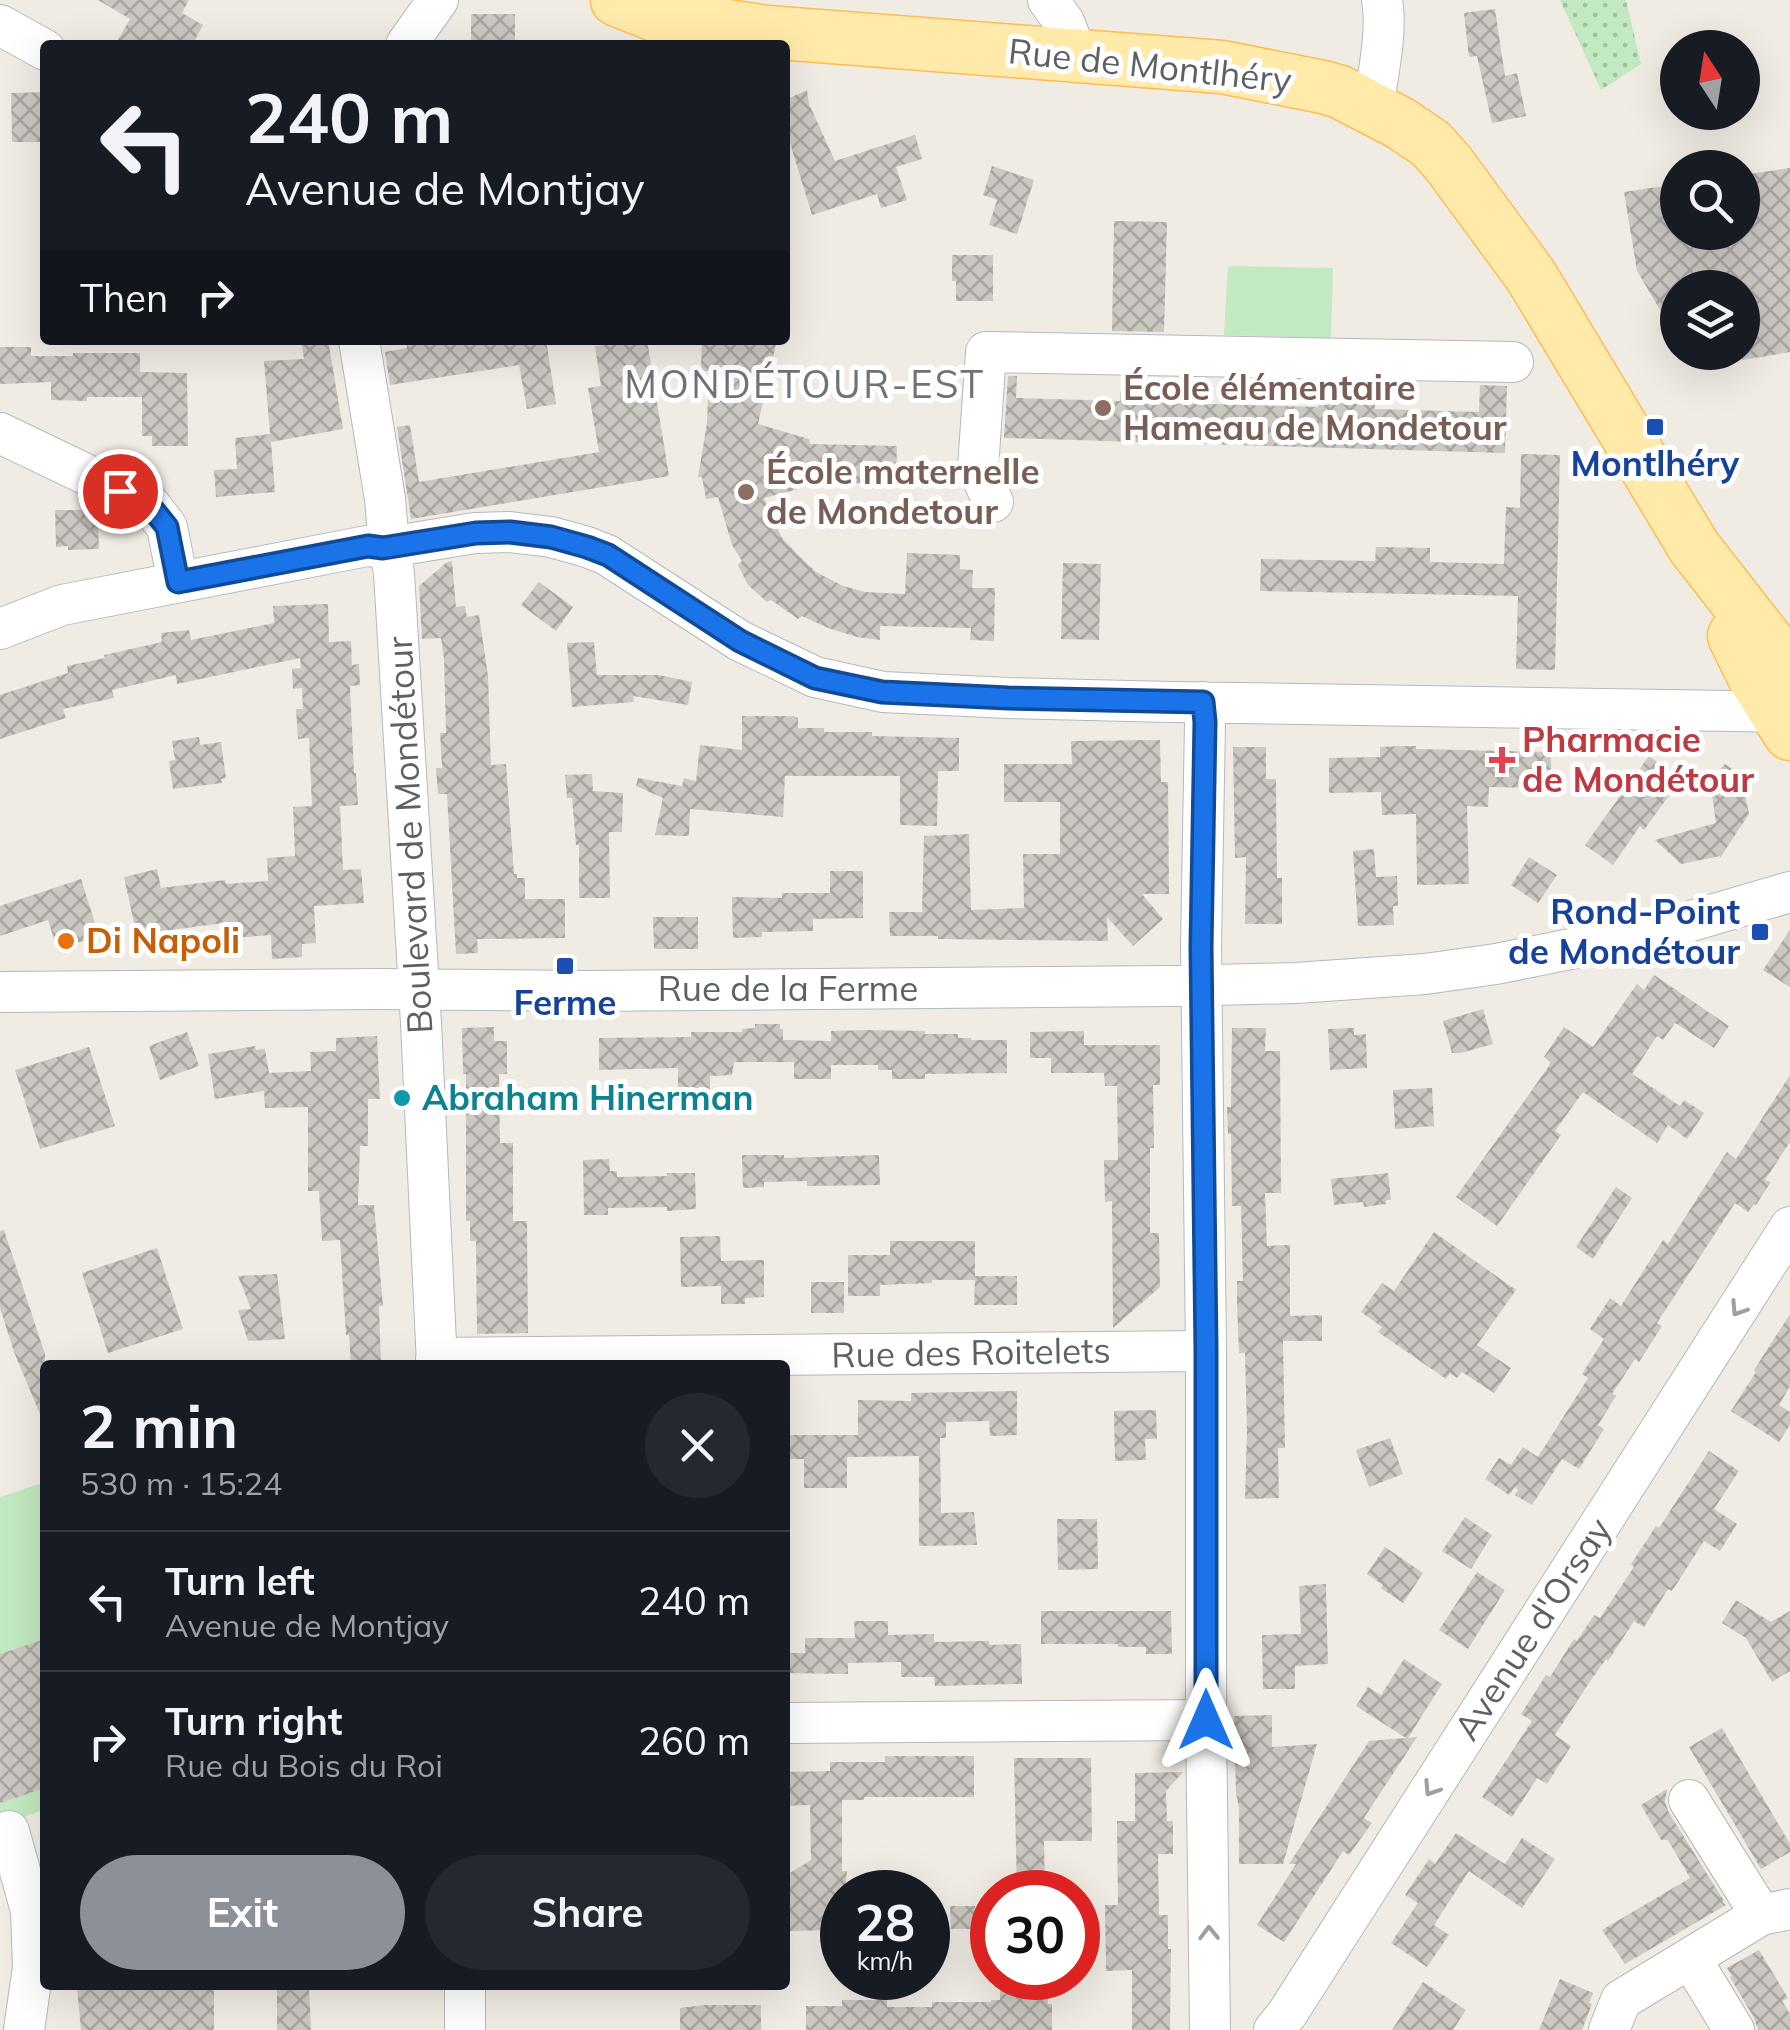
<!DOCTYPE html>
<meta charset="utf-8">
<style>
:root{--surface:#171b24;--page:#242831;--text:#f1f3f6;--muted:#9ea1a6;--line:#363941;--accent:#8c9099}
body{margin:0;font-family:Mulish,sans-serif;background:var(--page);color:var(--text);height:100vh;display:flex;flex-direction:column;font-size:38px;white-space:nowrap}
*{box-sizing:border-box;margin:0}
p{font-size:32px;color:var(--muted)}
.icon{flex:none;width:55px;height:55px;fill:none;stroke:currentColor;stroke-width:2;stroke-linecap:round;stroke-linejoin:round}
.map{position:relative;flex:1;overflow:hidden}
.sheet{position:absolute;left:40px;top:1360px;width:750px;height:630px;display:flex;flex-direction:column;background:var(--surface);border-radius:10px;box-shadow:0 10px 40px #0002}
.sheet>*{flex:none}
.top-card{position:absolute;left:40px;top:40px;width:750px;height:305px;border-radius:10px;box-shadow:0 10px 40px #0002;background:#171b24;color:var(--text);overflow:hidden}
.needle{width:65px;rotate:348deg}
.fabs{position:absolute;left:1660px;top:30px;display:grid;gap:20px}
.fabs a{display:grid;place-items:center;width:100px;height:100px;border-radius:50%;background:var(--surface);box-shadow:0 10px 40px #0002;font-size:50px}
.speed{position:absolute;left:820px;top:1870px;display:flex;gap:20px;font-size:50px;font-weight:700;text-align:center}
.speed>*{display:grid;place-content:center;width:130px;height:130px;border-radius:50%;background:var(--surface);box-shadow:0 10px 40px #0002;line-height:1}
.speed small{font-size:25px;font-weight:400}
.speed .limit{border:15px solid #d22;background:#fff;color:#111}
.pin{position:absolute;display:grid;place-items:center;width:85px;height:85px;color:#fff;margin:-42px;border:5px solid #fff;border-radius:50%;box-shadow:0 2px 10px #0007}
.me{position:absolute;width:110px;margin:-55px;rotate:0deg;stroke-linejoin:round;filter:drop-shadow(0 0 8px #0008)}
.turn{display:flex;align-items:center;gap:35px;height:210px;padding:0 40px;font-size:45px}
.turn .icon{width:130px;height:130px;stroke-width:2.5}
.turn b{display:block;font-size:70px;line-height:85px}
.then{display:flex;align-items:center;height:95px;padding:0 40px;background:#0003;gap:20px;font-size:38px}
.round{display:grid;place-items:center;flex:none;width:105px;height:105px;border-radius:52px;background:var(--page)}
.summary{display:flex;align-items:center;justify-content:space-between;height:170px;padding:0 40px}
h1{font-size:60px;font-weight:700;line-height:75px}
.action{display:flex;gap:20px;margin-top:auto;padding:20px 40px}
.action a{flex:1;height:115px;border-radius:60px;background:var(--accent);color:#fff;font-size:40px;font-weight:700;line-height:115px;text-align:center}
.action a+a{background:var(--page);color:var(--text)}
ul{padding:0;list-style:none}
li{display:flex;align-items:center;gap:30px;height:140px;padding:0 40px;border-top:2px solid var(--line)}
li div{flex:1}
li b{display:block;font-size:38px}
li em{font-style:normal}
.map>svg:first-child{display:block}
.park{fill:url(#park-dots)}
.pitch{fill:#c2e9bf}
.building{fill:url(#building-cross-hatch)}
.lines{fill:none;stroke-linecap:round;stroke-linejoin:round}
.minor-casing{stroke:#b5b8bc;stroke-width:42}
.major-casing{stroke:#fcbd51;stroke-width:55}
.minor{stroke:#fff;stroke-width:40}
.major{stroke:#ffeaaa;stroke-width:52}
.oneway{stroke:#9da0a3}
.route-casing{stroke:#114b97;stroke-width:25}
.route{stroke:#1a73e8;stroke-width:18}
.education-dot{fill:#8d6e63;stroke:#fff;stroke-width:4}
.transit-dot{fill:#1a4fb4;stroke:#fff;stroke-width:4}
.health-dot{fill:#e0444e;stroke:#fff;stroke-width:4}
.food-dot{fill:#e8710a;stroke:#fff;stroke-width:4}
.culture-dot{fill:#0f9aa8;stroke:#fff;stroke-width:4}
.labels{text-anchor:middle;stroke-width:10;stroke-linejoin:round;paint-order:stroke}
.street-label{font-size:35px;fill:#5c6166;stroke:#fff}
.education-label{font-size:35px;font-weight:bold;fill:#785e54;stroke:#fff;text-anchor:start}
.transit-label{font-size:35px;font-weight:bold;fill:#164399;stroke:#fff}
.health-label{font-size:35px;font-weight:bold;fill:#be3a42;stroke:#fff;text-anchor:start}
.food-label{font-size:35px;font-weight:bold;fill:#c56008;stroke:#fff;text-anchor:start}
.culture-label{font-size:35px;font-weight:bold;fill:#0d838f;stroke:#fff;text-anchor:start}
.neighbourhood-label{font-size:38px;letter-spacing:2.5px;fill:#6d7378;stroke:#fff}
</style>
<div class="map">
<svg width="1790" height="2030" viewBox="0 0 1790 2030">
<defs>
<pattern id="park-dots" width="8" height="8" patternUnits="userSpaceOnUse" patternTransform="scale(2.5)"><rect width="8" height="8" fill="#c2e9bf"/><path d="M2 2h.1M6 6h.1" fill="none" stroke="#a1c09f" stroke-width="1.8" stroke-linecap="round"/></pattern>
<pattern id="building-cross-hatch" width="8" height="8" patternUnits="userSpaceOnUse" patternTransform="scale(2.5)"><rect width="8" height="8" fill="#cbc7c1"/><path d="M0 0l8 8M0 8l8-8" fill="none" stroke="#a8a5a1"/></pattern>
</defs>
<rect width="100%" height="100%" fill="#f0ece4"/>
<path class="park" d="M1560 0H1626L1641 64 1601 90Z"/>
<path class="pitch" d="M1228 266 1333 268 1331 338 1224 335Z
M45 1482V1809L0 1826V1497Z"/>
<path class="building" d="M98 0H189L182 13 203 25 192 45H115L130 19Z
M1495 9 1505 76 1517 73 1526 116 1492 123 1477 56 1469 57 1464 13Z
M471 14H515V45H471Z
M807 90 809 104 835 161 915 135 922 159 896 167 907 200 881 208 877 194 812 215 790 143 785 145V100Z
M45 92V142H12L11 93Z
M992 166 1034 180 1017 234 989 225 997 200 983 195Z
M1790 168V352L1742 360V288H1678V340L1637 271 1624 192 1678 184V232H1742V175Z
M1114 221 1167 222 1164 332 1112 331Z
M952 255H993V301H956V281H952Z
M301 340H328L343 429 271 442 275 492 216 497 214 470 237 469 235 438 270 434 264 361 304 359Z
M406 340H428V344L455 340H546L556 404 527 409 519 365 390 385 385 352 407 348Z
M603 340H647L669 476 411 519 397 427 410 425 419 482 599 452 588 388 601 386 595 346 604 345Z
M702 340H777L758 424 809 439 810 444 897 446 896 484 805 482 806 487 764 498 782 538 799 556 816 572 843 586 865 592 905 594 907 553 960 555V569L973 570 972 588H995L994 641 970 640 971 628 880 626V640L857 637 828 628 802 616 798 619 771 600 767 602 748 585 738 565 742 561 732 545 718 497 706 499 702 477H698L707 423 709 371H701Z
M0 347H31V356H73V353H140V372L187 373 188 446H152V436H142V397H87V401L51 400V382L0 384Z
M1008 376H1017L1016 398 1120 401V391L1174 392V403L1318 407 1319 397 1375 399V409L1479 412 1480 385 1507 386 1505 453 1004 438Z
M1521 454 1560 455 1555 670 1516 669 1518 596 1260 591 1261 559 1375 561 1376 547 1430 548V562L1504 564 1506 507 1520 508Z
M55 510H95V523H98L99 549 68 550V546L56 547Z
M452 561 456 607 465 606 467 617 479 615 488 676 491 765 506 764 514 874H517V878H525V899H565V938L477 939 478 953 456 954 447 794H438L436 768H442L440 733H446L444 659 441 638 422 639 419 586 447 562Z
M1063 563 1101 564 1099 640 1061 639Z
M539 582 573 607 556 631 521 605Z
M328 604 329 642 351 641 352 665 359 664 360 685 350 686 354 773H356L358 805 340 806 343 870 361 869 364 903 314 906 316 943 302 944V957L272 959 271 935 233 938 231 922 171 930 173 939 150 944 148 934 137 937 124 877 157 869 161 888 225 880 226 884 268 881 267 858 295 856 293 807 312 806 309 738 298 739 296 709H303L302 688 293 689 292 669 301 668 300 658 177 684 176 675 112 690 114 698 63 709 66 718 0 739V695L68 673 67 666 105 658 104 655 162 642 161 633 189 630 191 640 274 623 273 606Z
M594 642 597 675H659L692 682 688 705 633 696 634 702 572 707 567 643Z
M742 716H793L798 718V728H824V732H872V736L959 738V771H938L937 826 900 825V776H785L783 817 690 809 689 836 655 835 663 798 636 786 638 778 682 786 684 778 696 781 700 745 742 750Z
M199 737 200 745 221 742 226 778 221 779 222 783 173 789 169 761 175 760 172 741Z
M1160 740 1161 782H1168L1169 894H1142L1163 919 1133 946 1107 917 1108 941 938 939V936H890L889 912H922L924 836 969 834 971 910 1024 908 1023 854H1060V802H1004V764H1072L1071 741Z
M1404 746H1416V749L1551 752V778L1543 777V788L1489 787 1488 807 1467 806 1469 884 1417 885 1416 814 1382 815 1381 792 1329 793V758L1380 757V747Z
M1233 747H1266V779H1276L1277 878H1282V924H1245L1246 857 1235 858Z
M1649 756 1681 779 1644 830 1640 826 1613 865 1585 845Z
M1725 764 1741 775 1749 814 1720 858V856L1681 864 1655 840 1716 823 1710 780Z
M592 774 593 791 623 793 622 832H609L610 898H579V845H576L572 798H567L565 775Z
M1374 849 1376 877 1397 876 1398 906H1393L1394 925 1358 926 1353 851Z
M1529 857 1557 875 1538 903 1511 885Z
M830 871H863V918L813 919V931L762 932V937L733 938 732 897 782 898V893H830Z
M81 879 99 936 57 949 48 920 0 936V906Z
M653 917H698V949H654Z
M1790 930V987L1763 970Z
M1654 975 1729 1026 1714 1048 1675 1023 1663 1040 1657 1036 1632 1074 1680 1106 1684 1100 1704 1113 1687 1139 1668 1125 1657 1143 1583 1092 1555 1131 1561 1135 1497 1226 1456 1197 1549 1066 1550 1062 1544 1057 1564 1027 1593 1047 1637 984 1644 990Z
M1483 1009 1493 1044 1461 1053H1452L1443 1021Z
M755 1024H780V1029H783V1040L831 1041V1031L866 1030 925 1031V1034H958V1038H971V1040H1007V1073L925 1074V1079H892V1070H878V1065H831V1079H794V1062H734L732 1075 710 1076V1096L678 1097V1068L599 1070V1038L691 1037V1032H742V1029L755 1028Z
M494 1027V1041H507V1074H499L500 1143H513V1221H527L528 1333 477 1334 476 1241H470V1221H466V1074H463L462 1028Z
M1232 1028H1266L1265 1051H1280L1281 1193H1265L1267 1246 1290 1245V1316L1322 1315V1341H1283L1285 1448H1278L1279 1498 1245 1499 1247 1431 1245 1353H1239L1237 1303V1281H1243L1241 1206H1232L1231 1134H1228L1227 1107H1231Z
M1354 1028V1035L1366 1034 1367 1068 1330 1070 1328 1029Z
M1084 1031V1045H1160V1085H1153L1154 1148H1150V1233H1159L1160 1287 1113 1328 1112 1201 1105 1202 1104 1160H1118L1117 1086H1105L1104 1073H1051V1058H1030V1032Z
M187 1032 199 1066 160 1080 149 1046Z
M377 1036 380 1099H368V1146H360L358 1205H374L383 1306H379L381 1365H351L349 1335H346L340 1240 322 1241 319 1191H308V1107L265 1108 264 1091 215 1099 208 1054 255 1046 256 1050 265 1049 269 1073 311 1071 310 1052 336 1051V1038Z
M89 1047 115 1126 40 1149 15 1070Z
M1790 1075V1142L1765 1180 1771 1182 1756 1205 1754 1204 1748 1212 1735 1203 1657 1323 1662 1326 1639 1362 1635 1359 1612 1394 1616 1396 1598 1425 1604 1429 1579 1469 1562 1459 1532 1505 1515 1495 1518 1490 1515 1487 1509 1495 1485 1479 1499 1458 1511 1465 1523 1447 1538 1457 1588 1378 1582 1374 1604 1339 1590 1329 1610 1298 1621 1306 1663 1240 1668 1244 1727 1152 1736 1159Z
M1432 1088 1434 1126 1395 1129 1393 1090Z
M742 1155H784V1158L879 1155 880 1185 807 1186V1181L764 1182V1187L743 1188Z
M609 1159 610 1171H617V1177L667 1176V1173H695L696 1209 667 1211V1207L608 1208V1215H584L583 1160Z
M1388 1173 1391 1200H1386V1204L1364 1207 1363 1202 1334 1205 1331 1179Z
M1616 1187 1632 1198 1593 1259 1576 1247Z
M4 1230 45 1354V1426L14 1352 0 1308V1231Z
M1434 1232 1516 1290 1477 1345 1511 1368 1494 1393 1462 1372 1457 1378 1450 1373 1446 1379 1378 1332 1382 1327 1361 1312 1382 1283 1394 1291Z
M720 1236 721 1261 764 1260V1297L745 1298V1304H721V1286L681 1287 680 1237Z
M890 1241H975V1276H1017V1305H974L975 1280H932V1283L880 1285V1296H848V1255H890Z
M157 1248 183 1329 108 1353 82 1273Z
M277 1274 285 1339 248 1341 238 1310 251 1309 238 1276Z
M811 1282H844V1313H811Z
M1790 1314V1386L1779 1405 1790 1412V1425L1779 1442 1731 1411 1756 1372 1754 1370Z
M1017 1391V1435L990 1436 989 1421 946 1422V1438H940L941 1513 974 1512 977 1545 919 1546V1456L847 1457V1488H804V1459H785V1435H858V1400L911 1401V1393Z
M1156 1410 1157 1439H1145L1146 1460 1115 1461 1114 1411Z
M1390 1438 1403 1474 1369 1487 1356 1450Z
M1709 1451 1739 1471 1714 1509 1737 1524 1720 1551 1704 1541 1672 1591 1668 1589 1644 1627 1634 1621 1608 1661 1606 1659 1589 1683 1555 1735 1571 1746 1547 1784 1537 1778 1512 1817 1482 1797 1532 1721 1521 1714 1546 1675 1550 1677 1574 1639 1577 1641 1594 1615 1600 1618 1634 1567 1631 1564 1656 1526 1659 1528Z
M1465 1517 1492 1535 1471 1569 1442 1551Z
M1057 1519H1097L1098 1569 1058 1570Z
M1385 1547 1423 1573 1403 1603 1381 1588 1383 1585 1367 1574Z
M1477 1572 1505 1590 1468 1649 1439 1630Z
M1326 1584 1328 1664 1295 1666V1689H1263L1262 1635 1301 1634 1299 1586Z
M1736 1600 1771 1622 1790 1611V1671L1772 1682 1746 1638 1722 1623Z
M1041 1611H1171L1172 1654H1146V1647H1118V1644H1041Z
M854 1621H888V1635L934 1634V1642L989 1641V1645L1021 1644 1022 1684 935 1686 934 1677H901V1662L848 1663V1674L785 1673V1653H805V1638H855Z
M45 1639V1788L0 1803V1654Z
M1404 1659 1442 1684 1408 1738 1417 1737 1364 1818 1372 1823 1349 1855 1343 1851 1284 1942 1257 1925 1296 1864H1289L1369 1741 1406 1738 1356 1706 1368 1687 1381 1695Z
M1272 1715V1747L1317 1744 1283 1864H1239V1808L1236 1793 1234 1716Z
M1722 1728 1790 1844V1852L1761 1869 1689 1747Z
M885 1756H974V1797H864V1800H842V1871H847L845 1892H842V1930L785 1931V1876L811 1860 810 1805 785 1806V1772L830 1771V1762H885Z
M1014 1758H1091L1092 1841H1044L1045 1892H1017Z
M1183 1772 1166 1791 1167 1821H1173V1854H1158L1159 1915H1168V1949H1171L1170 2030H1132V1970L1106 1971 1105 1905H1118L1117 1821H1135V1773Z
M1667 1789 1665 1802 1669 1813 1724 1901 1722 1902 1726 1905 1625 1964 1602 1930 1690 1878 1668 1840H1661L1641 1805Z
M1456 1833 1505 1864 1522 1838 1555 1859 1522 1908 1469 1871 1434 1925 1449 1935 1427 1967 1391 1943 1418 1903 1405 1895 1429 1859 1435 1864Z
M950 1906H975V1929H951Z
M1759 1950 1788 1998 1782 2001 1790 2014V2030H1758L1754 2018 1730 1977 1732 1976 1727 1968Z
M1000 1978 1048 1979V2004H1052V2030H806V2006H842V2000H887V2007H932V2002H991V2000H1000Z
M1560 1979 1593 1993 1589 2003 1592 2004 1582 2030H1539Z
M1423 1982 1466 2010 1453 2030H1392Z
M84 1985H214V2030H81L77 1987Z
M277 1985H305V1988H309L311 2030H277Z
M704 2005H761V2030H680V2008Z"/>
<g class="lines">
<g class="minor-casing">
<path id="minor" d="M1048 0 1064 22 1077 55
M0 25 45 50
M406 45 438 0
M1373 110C1377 77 1388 32 1382 0
M359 340 385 499 389 546 394 573 421 1023 437 1365
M0 433 150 505 167 527 178 582
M993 502 978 468 986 352 1513 362
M0 629 62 605 367 546 383 548 475 533 510 532 551 537 587 547 607 555 740 641 815 677 883 692 1008 698 1172 702 1790 712
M1203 702 1205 722 1201 947 1206 1351V1720L1210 2030
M0 992 378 989 585 991 1173 986 1296 983 1425 974 1496 964 1650 933 1790 892
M436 1358 1206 1351
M785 1723 1206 1720
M1689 1800 1761 1915
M9 1831 31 1911 33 1967 24 2030
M1691 1959 1734 2030
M465 2030V1985
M1274 2030 1287 2014 1790 1227
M1609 2030 1621 2000 1761 1915 1790 1909"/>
</g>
<g class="major-casing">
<path id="major" d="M617 0 655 15 767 32 1222 67 1323 87 1340 92 1400 123 1431 144 1448 163 1531 276 1694 547 1790 670
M1734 636 1754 677 1790 734"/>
</g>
<use href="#minor" class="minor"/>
<use href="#major" class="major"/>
</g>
<defs><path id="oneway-chevron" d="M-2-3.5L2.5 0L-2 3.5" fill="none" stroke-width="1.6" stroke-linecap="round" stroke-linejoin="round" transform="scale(2.5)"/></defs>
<g class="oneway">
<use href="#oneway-chevron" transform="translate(1738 1309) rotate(123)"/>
<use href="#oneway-chevron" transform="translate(1431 1789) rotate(123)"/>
<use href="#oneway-chevron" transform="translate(1209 1933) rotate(-91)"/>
</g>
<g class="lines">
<g class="route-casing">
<path id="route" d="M120 491 150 506 167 527 178 582 368 546 383 548 476 533 510 532 551 537 587 547 608 555 740 641 815 678 882 692 1008 698 1203 702 1205 722 1201 947 1206 1351V1720"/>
</g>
<use href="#route" class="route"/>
</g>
<g class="education-dot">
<circle cx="1103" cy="408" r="10"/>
<circle cx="746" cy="492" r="10"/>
</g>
<g class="transit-dot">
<rect x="1645" y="417" width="20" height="20" rx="5"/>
<rect x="1750" y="922" width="20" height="20" rx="5"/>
<rect x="555" y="956" width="20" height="20" rx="5"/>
</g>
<path class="health-dot" d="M1497 745h10v10h10v10h-10v10h-10v-10h-10v-10h10z"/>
<circle class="food-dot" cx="66" cy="941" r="10"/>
<circle class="culture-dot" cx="402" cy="1098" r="10"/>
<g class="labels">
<g class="street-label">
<text transform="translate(1150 66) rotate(6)" y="12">Rue de Montlhéry</text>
<text transform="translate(410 835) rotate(-93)" y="12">Boulevard de Mondétour</text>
<text x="788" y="1001">Rue de la Ferme</text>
<text transform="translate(971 1353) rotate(-1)" y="12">Rue des Roitelets</text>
<text transform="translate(1533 1629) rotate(-57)" y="12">Avenue d'Orsay</text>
</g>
<g class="education-label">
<text x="1123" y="400">École élémentaire<tspan x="1123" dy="40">Hameau de Mondetour</tspan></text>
<text x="766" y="484">École maternelle<tspan x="766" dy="40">de Mondetour</tspan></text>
</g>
<g class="transit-label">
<text x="1655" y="476">Montlhéry</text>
<text x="1740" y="924" text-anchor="end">Rond-Point<tspan x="1740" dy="40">de Mondétour</tspan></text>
<text x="565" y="1015">Ferme</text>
</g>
<g class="health-label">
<text x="1522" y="752">Pharmacie<tspan x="1522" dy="40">de Mondétour</tspan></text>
</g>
<g class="food-label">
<text x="86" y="953">Di Napoli</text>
</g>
<g class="culture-label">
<text x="422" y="1110">Abraham Hinerman</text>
</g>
<g class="neighbourhood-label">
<text x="805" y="398">MONDÉTOUR-EST</text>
</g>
</g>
</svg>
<div class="fabs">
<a><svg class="needle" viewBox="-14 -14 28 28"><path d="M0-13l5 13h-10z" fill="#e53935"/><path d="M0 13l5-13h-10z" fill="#9ea1a6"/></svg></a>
<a><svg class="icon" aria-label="search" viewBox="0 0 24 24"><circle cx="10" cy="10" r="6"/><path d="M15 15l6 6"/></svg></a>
<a><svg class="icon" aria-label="layers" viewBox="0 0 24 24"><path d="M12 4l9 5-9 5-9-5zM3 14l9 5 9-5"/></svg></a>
</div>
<div class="speed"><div>28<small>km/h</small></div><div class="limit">30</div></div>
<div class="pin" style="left:120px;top:491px;background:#d93025"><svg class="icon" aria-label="arrive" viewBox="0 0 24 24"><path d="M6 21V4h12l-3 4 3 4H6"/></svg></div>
<svg class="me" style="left:1206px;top:1720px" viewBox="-20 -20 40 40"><path d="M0-17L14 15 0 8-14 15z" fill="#1a73e8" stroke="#fff" stroke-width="4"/></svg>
<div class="top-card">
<div class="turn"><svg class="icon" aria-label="left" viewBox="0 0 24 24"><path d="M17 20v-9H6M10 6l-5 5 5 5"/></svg><div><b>240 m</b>Avenue de Montjay</div></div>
<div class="then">Then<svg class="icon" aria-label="right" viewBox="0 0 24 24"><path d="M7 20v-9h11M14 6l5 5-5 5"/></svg></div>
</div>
<section class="sheet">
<div class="summary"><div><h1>2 min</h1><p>530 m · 15:24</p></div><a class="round"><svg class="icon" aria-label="close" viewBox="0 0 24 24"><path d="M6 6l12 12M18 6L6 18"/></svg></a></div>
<ul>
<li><svg class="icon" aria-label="left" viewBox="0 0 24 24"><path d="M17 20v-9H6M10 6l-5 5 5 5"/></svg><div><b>Turn left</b><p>Avenue de Montjay</p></div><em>240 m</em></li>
<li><svg class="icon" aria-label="right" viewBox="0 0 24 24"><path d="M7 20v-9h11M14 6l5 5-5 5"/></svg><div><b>Turn right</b><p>Rue du Bois du Roi</p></div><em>260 m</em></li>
</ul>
<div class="action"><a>Exit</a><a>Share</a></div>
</section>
</div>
